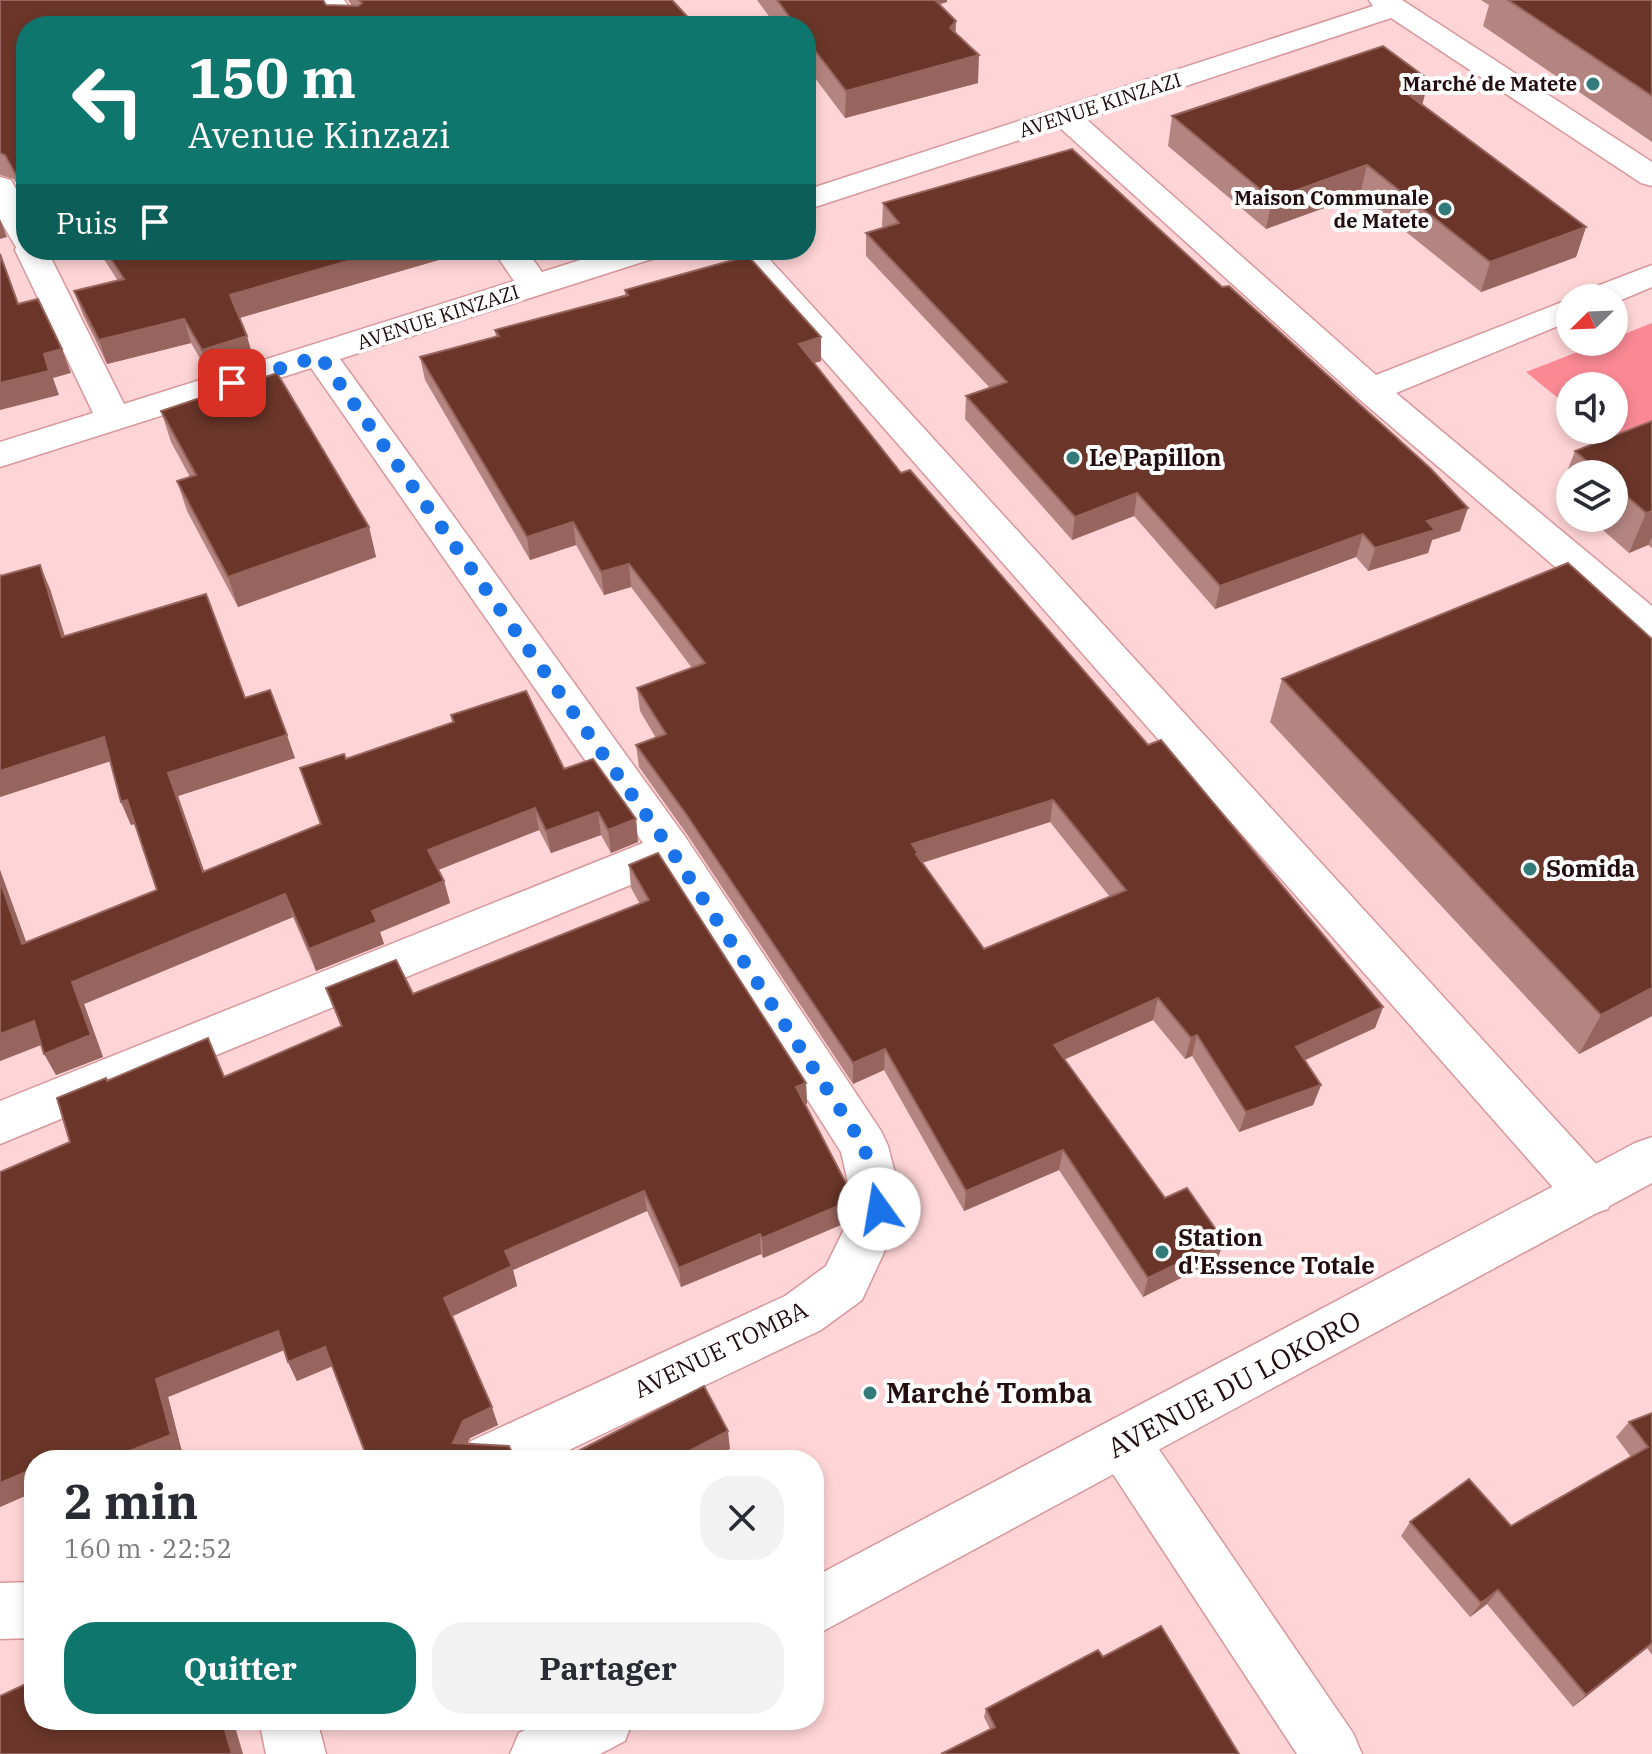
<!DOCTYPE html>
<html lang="fr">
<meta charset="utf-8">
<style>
:root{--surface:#fff;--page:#f2f2f3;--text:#2b2b33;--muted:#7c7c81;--accent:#0f766e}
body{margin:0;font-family:"IBM Plex Serif",serif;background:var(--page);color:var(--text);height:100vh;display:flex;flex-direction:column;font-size:30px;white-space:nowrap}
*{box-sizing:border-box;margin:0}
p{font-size:26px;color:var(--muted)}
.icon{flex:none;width:44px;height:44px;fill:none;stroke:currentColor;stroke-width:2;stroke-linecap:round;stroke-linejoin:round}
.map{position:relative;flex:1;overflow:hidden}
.sheet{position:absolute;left:24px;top:1450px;width:800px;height:280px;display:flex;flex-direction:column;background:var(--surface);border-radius:32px;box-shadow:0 4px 12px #0003}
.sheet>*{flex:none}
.top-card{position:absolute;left:16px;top:16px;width:800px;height:244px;border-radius:32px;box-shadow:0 4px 12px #0003;background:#0f766e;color:#fff;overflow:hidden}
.needle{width:52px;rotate:247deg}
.tools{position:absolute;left:1556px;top:284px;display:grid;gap:16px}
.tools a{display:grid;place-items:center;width:72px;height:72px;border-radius:50%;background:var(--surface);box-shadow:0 4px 12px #0003;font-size:40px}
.pin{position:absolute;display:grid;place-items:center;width:68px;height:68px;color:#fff;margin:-34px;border-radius:16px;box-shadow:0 4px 12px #0006}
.me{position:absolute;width:88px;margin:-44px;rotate:347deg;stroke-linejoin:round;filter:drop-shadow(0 0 6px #0008)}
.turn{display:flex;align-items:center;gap:28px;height:168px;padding:0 40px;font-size:36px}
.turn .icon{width:104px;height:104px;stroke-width:2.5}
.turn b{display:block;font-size:56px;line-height:68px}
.then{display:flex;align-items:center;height:76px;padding:0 40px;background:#0003;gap:16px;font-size:30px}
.round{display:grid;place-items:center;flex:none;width:84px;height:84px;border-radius:32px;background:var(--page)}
.summary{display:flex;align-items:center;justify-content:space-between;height:136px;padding:0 40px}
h1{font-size:48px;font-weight:700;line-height:60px}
.cta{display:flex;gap:16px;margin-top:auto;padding:16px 40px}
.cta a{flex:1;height:92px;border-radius:32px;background:var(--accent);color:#fff;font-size:32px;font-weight:700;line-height:92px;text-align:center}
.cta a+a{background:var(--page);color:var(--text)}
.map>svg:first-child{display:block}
.green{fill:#fa8994}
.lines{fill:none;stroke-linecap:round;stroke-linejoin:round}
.street-casing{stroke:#d8979b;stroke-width:3}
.secondary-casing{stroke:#d8979b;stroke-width:3}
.street{fill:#fff;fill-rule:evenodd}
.secondary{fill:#fff;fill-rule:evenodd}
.wall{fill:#b48580;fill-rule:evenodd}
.shaded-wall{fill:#97655d}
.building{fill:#6b3629;stroke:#97655d;stroke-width:2;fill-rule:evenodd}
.route{stroke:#1a73e8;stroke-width:14;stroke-dasharray:0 25.2}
.poi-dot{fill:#327b7a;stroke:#fff;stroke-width:3}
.labels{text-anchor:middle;stroke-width:8;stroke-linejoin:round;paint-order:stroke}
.far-poi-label{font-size:20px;font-weight:bold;fill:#240d0f;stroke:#fff;text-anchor:end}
.far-street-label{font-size:20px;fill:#240d0f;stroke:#fff}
.poi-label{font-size:24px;font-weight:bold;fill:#240d0f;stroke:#fff;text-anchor:start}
.street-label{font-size:24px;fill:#240d0f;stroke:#fff}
.near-street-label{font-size:28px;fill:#240d0f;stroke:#fff}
.near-poi-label{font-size:28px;font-weight:bold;fill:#240d0f;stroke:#fff;text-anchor:start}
</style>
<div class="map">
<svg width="1652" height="1754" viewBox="0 0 1652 1754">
<rect width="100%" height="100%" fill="#fed4d6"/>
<path class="green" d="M1652 323V429L1614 445 1596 430H1614V386H1570V408L1526 372 1603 342H1614V338Z"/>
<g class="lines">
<g class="street-casing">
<path id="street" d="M315 0H344L363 26H333Z
M1369 0H1402L1652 162V186L1641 183 1391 18 1086 119 1376 375 1570 299V321L1396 393 1652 606V642L1638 638 1358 398 1059 127 806 210V190L1373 6Z
M0 177 11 180 26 207V250H47L124 404 514 281 493 250H526L542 272 612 250H662L658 257 340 359 686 838 881 1131 888 1146 904 1209 862 1300 821 1330 548 1460H463L471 1441 785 1296 826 1266 854 1209 841 1152 662 872 0 1144V1101L643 843 311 368 0 467V442L93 413 15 250 16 247 0 220Z
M727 250H761L1608 1177 1615 1193 1608 1209 1590 1215 1572 1209Z
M1652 265V287L1614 303V298H1579L1584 291Z
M1124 1418 1143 1426 1353 1733 1362 1754H1297L1105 1462 1097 1444 1105 1426Z
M34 1582V1638L0 1639V1583Z
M259 1720H317L326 1754H266Z"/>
</g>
<g class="secondary-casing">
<path id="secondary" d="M1652 1137V1183L814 1636V1577L1635 1143Z
M544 1720H633L625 1741 600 1754H510L519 1733Z"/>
</g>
<use href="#street" class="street"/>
<use href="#secondary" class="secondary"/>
</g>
<path class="wall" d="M0 0 352 6 348 0H672L26 26V223L20 207V190L14 179 0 175Z
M757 0H947V2L939 4 956 33 978 83 845 118 806 66V26H776Z
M1481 0H1652V142L1483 26 1489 5Z
M1429 80 1422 104 1586 227 1576 257 1481 292 1360 195 1266 229 1168 146 1172 116Z
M883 203 1460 531 1432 540 1428 553 1368 571 1356 557 1215 609 1134 516 1072 540 965 419 966 396 990 388 866 256V233L884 228 882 226Z
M98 250H473L239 318 253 357 369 527 376 557 238 607 187 511 177 481 190 477 171 442 161 411 222 391 216 372 209 374 191 343 107 364 83 315 74 291 118 281Z
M625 290 821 361 814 363 901 473 1383 1007 1375 1028 1304 1060 1321 1085 1313 1105 1239 1132 1192 1056 1185 1059 1153 1020 1064 1059 1165 1198 1224 1241 1217 1260 1143 1297 1059 1170 964 1211 884 1070 853 1084 688 836 639 767 636 745 656 738 640 711 637 688 692 668 631 587 604 595 576 545 530 560 425 380 420 357 496 337 495 330 625 295ZM1050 822 1110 897 984 949 922 863Z
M1652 421V548L1648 545 1629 553 1589 518H1614V474H1570V501L1559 492 1575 451Z
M0 572 1 576 50 589 65 636 245 698 295 758 178 796 204 871 320 824 300 768 346 759 452 722 451 715 564 769 636 819 638 842 611 853 601 835 551 853 539 830 438 870 444 881 450 903 380 932 384 944 316 971 293 917 84 1004 103 1057 56 1075 41 1045 0 1061V870L26 943 157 890 135 824 131 825 121 802 110 761 0 797Z
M1282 679 1652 1016 1579 1054 1270 722Z
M629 865 806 1083 807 1104H805L850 1191V1211L843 1224 763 1258 761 1254 681 1287 647 1211 513 1270 517 1286 452 1316 498 1425 470 1438 467 1444 368 1460 332 1366 297 1381 288 1362 284 1350 168 1397 182 1452 162 1460H34V1492L0 1507 70 1142 108 1081 225 1076 341 1027 326 988 413 994 640 904 631 888Z
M1652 1413V1655L1647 1648 1573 1707 1487 1604 1470 1617 1401 1536 1410 1522 1511 1526 1631 1457 1616 1437 1629 1422Z
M1103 1657 990 1729 984 1717 986 1709Z"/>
<path class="shaded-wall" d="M920 0H947V2L924 9Z
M956 21 955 48 950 28Z
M979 55 978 83 845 118 846 91Z
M1429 80 1421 109 1401 89Z
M1367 165 1360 195 1266 229 1272 199Z
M26 206V223L20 207Z
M0 219 7 237 0 239Z
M1586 227 1576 257 1481 292 1490 262Z
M386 250H473L236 319 230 295Z
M184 319 191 343 107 364 99 340Z
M247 336 254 360 215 368 216 372 209 374 202 350Z
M821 337V361L800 367 799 344Z
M62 349 71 373 53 378 59 395 0 410V383L44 354Z
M1137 493 1134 516 1072 540 1075 517Z
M1468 508 1460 531 1432 540 1428 553 1368 571 1375 548 1427 521Z
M1652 511V537L1648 545 1629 553 1646 513Z
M573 522 576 545 530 560 527 537Z
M369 527 376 557 238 607 228 577Z
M1363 534 1356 557 1215 609 1220 586Z
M629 564 631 587 604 595 601 572Z
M40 565 50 589 72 660 62 637Z
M287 735 295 758 178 796 212 894 203 872 168 773Z
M104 737 114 760 0 797V771Z
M127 800 137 823 131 825 121 802Z
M1053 800 1050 822 918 864 912 844Z
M535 808 539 830 433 872 428 850Z
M598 812 601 835 551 853 546 831Z
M636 819 638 842 611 853 608 830Z
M0 870 35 966 22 944 0 881Z
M444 881 450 903 380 932 384 944 316 971 309 949 372 911Z
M285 894 293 917 84 1004 103 1057 56 1075 44 1054 72 982Z
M1652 988V1016L1579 1054 1601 1015Z
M1158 998 1153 1020 1050 1066 1054 1045Z
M1383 1007 1375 1028 1288 1068 1296 1047Z
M34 1021 46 1043 0 1061V1034Z
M1197 1035 1192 1056 1185 1059 1191 1038Z
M885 1049 884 1070 853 1084V1063Z
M806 1083 807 1104 796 1108V1087Z
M1321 1085 1313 1105 1239 1132 1246 1112Z
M1063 1150 1059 1170 964 1211 966 1191Z
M644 1191 647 1211 513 1270 517 1286 451 1317 444 1298 505 1251Z
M850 1191V1211L843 1224 763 1258 762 1238Z
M760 1234 761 1254 681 1287 679 1268Z
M1224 1241 1217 1260 1143 1297 1148 1278Z
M278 1331 287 1349 168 1397 182 1452 162 1460H106L156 1379Z
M325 1347 333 1366 297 1381 288 1362Z
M492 1407 498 1425 470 1438 460 1460 453 1443 463 1421Z
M728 1431 730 1449 708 1460H672Z
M33 1469 34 1470V1492L0 1507V1483Z
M1498 1590 1487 1604 1470 1617 1481 1603Z
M1652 1643 1647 1648 1573 1707 1586 1695Z
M222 1720H233L243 1754H232Z"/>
<path class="building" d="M0 0H323L326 5 358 6 362 3 359 0H672L696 26H26V206L20 207V182L5 155 0 153Z
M777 0H935L956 21 950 28 979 55 846 91 806 39V26H796Z
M1508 0H1652V96Z
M1383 46 1429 80 1401 89 1586 227 1490 262 1367 165 1272 199 1172 116Z
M1072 149 1222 287 1229 286 1430 468 1468 508 1427 521 1435 530 1375 548 1363 534 1220 586 1137 493 1075 517 966 396 1007 382 866 233 899 223 883 203Z
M105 250H386L230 295 247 336 202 350 184 319 99 340 74 291 124 279Z
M0 254 18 304 38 299 62 349 44 354 49 371 0 383Z
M748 256 821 337 799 344 901 473 910 470 1148 745 1161 740 1383 1007 1296 1047 1321 1085 1246 1112 1197 1035 1191 1038 1158 998 1054 1045 1165 1198 1187 1188 1224 1241 1148 1278 1063 1150 966 1191 885 1049 853 1063 686 814 636 745 666 734 637 688 705 663 629 564 601 572 573 522 527 537 420 357 499 336 495 330 628 295 625 290ZM1053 800 1126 890 984 949 916 854 918 853 912 844Z
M257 356 266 377 277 373 369 527 228 577 177 481 196 475 161 411 227 389 215 368Z
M1652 421V511L1646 513 1614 485V474H1601L1575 451Z
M1568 563 1652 639V988L1601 1015 1282 679Z
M40 565 62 637 206 594 245 698 270 690 287 735 168 773 203 872 321 824 300 768 344 754 346 759 454 722 451 715 526 691 564 769 593 759 636 819 608 830 598 812 546 831 535 808 428 850 444 881 372 911 377 922 309 949 285 894 72 982 91 1035 44 1054 34 1021 0 1034V881L22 944 157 890 127 800 121 802 104 737 0 771V576Z
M658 853 806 1083 796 1087 850 1191 843 1204 762 1238 760 1234 679 1268 644 1191 505 1251 512 1266 444 1298 492 1407 463 1421 453 1443 509 1446 515 1460H368L325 1347 288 1362 278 1331 156 1379 171 1435 106 1460H93L92 1457 84 1460H34V1475L33 1469 0 1483V1172L70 1142 57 1098 106 1078 107 1081 208 1038 224 1077 342 1026 326 988 396 960 413 994 649 900 629 865Z
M704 1386 728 1431 672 1460H561Z
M1652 1413V1643L1586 1695 1498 1590 1481 1603 1410 1522 1469 1479 1511 1526 1648 1447 1629 1422Z
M1161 1626 1239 1754H941L995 1727 986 1709 1098 1650 1103 1657Z
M34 1680V1720H222L232 1754H0V1696Z"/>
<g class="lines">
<path class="route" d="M232 383 320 356 671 850 864 1146 879 1209"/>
</g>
<g class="poi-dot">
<circle cx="1593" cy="84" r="8"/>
<circle cx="1445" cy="209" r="8"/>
<circle cx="1073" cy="458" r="8"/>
<circle cx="1530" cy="869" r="8"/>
<circle cx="1162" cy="1252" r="8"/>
<circle cx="870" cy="1393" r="8"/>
</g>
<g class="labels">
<g class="far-poi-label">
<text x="1577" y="91">Marché de Matete</text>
<text x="1429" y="205">Maison Communale<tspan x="1429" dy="23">de Matete</tspan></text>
</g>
<g class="far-street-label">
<text transform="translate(1100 105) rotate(-18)" y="7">AVENUE KINZAZI</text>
<text transform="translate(438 317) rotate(-18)" y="7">AVENUE KINZAZI</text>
</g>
<g class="poi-label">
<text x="1089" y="466">Le Papillon</text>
<text x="1546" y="877">Somida</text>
<text x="1178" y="1246">Station<tspan x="1178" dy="28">d'Essence Totale</tspan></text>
</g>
<g class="street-label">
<text transform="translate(721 1350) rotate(-26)" y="8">AVENUE TOMBA</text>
</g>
<g class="near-street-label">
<text transform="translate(1234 1384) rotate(-28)" y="10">AVENUE DU LOKORO</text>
</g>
<g class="near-poi-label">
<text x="886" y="1403">Marché Tomba</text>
</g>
</g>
</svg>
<div class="tools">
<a><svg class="needle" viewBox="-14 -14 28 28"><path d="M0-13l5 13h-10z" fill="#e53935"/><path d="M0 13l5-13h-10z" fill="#7c7c81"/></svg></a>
<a><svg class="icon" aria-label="sound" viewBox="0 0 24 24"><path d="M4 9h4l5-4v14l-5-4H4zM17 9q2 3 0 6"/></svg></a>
<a><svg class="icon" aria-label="layers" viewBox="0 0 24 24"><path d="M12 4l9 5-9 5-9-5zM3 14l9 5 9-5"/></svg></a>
</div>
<div class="pin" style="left:232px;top:383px;background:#d93025"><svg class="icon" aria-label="arrive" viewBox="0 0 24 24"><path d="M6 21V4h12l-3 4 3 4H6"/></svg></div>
<svg class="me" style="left:879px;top:1209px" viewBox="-20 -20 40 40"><circle r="19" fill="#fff"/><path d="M0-13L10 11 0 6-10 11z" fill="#1a73e8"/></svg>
<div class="top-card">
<div class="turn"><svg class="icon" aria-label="left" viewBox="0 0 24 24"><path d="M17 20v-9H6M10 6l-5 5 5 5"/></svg><div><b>150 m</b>Avenue Kinzazi</div></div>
<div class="then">Puis<svg class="icon" aria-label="arrive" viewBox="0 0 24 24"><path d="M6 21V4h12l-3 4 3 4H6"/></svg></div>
</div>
<section class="sheet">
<div class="summary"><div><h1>2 min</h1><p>160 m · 22:52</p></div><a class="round"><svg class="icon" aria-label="close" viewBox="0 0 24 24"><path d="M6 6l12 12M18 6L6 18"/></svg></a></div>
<div class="cta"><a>Quitter</a><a>Partager</a></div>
</section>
</div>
